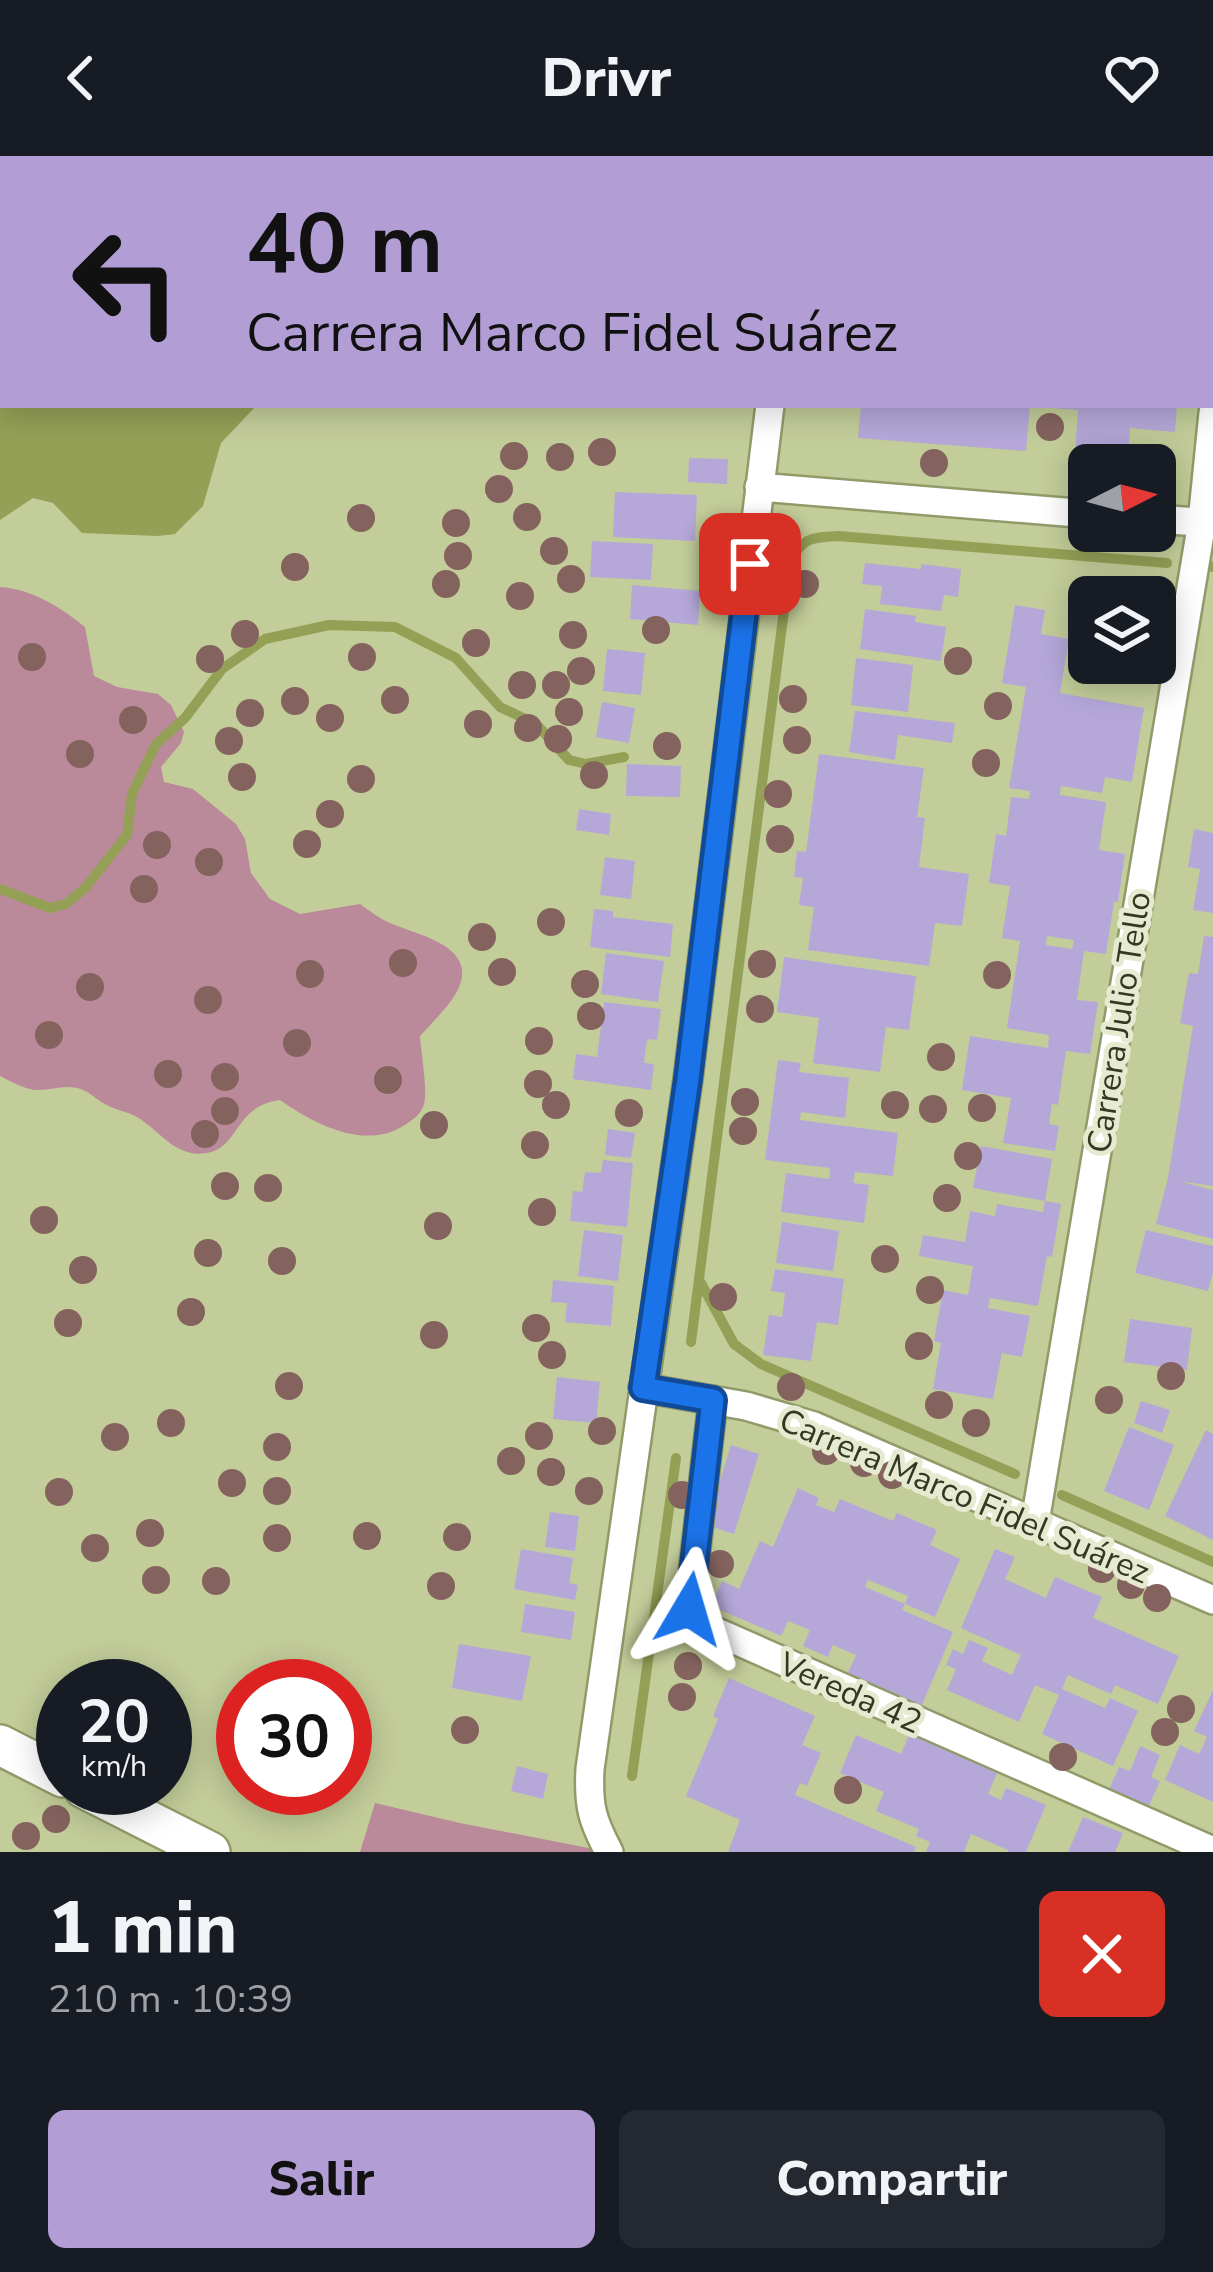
<!DOCTYPE html>
<html lang="es">
<meta charset="utf-8">
<style>
:root{--surface:#171b24;--page:#242831;--text:#f1f3f6;--muted:#9ea1a6;--accent:#b29ed5}
body{margin:0;font-family:"Nunito Sans",sans-serif;background:var(--page);color:var(--text);height:100vh;display:flex;flex-direction:column;font-size:45px;white-space:nowrap}
*{box-sizing:border-box;margin:0}
p{font-size:39px;color:var(--muted)}
.icon{flex:none;width:66px;height:66px;fill:none;stroke:currentColor;stroke-width:2;stroke-linecap:round;stroke-linejoin:round}
.map{position:relative;height:1696px;overflow:hidden}
.side{display:flex;flex-direction:column;background:var(--surface);flex:1}
.side>*{flex:none}
.top-card{position:absolute;left:0px;top:0px;width:1215px;height:252px;box-shadow:0 6px 30px #0003;background:#b29ed5;color:#111;overflow:hidden}
.needle{width:78px;rotate:84deg}
.controls{position:absolute;left:1068px;top:288px;display:grid;gap:24px}
.controls a{display:grid;place-items:center;width:108px;height:108px;border-radius:18px;background:var(--surface);box-shadow:0 6px 30px #0003;font-size:60px}
.speed{position:absolute;left:36px;top:1503px;display:flex;gap:24px;font-size:60px;font-weight:700;text-align:center}
.speed>*{display:grid;place-content:center;width:156px;height:156px;border-radius:50%;background:var(--surface);box-shadow:0 6px 30px #0003;line-height:1}
.speed small{font-size:30px;font-weight:400}
.speed .limit{border:18px solid #d22;background:#fff;color:#111}
.pin{position:absolute;display:grid;place-items:center;width:102px;height:102px;color:#fff;margin:-51px;border-radius:24px;box-shadow:0 6px 18px #0006}
.me{position:absolute;width:132px;margin:-66px;rotate:7deg;stroke-linejoin:round;filter:drop-shadow(0 0 9px #0008)}
.turn{display:flex;align-items:center;gap:42px;height:252px;padding:0 48px;font-size:54px}
.turn .icon{width:156px;height:156px;stroke-width:2.5}
.turn b{display:block;font-size:84px;line-height:102px}
.round{display:grid;place-items:center;flex:none;width:126px;height:126px;border-radius:18px;background:var(--page)}
.summary{display:flex;align-items:center;justify-content:space-between;height:204px;padding:0 48px}
h1{font-size:72px;font-weight:800;line-height:90px}
.cta{display:flex;gap:24px;margin-top:auto;padding:24px 48px}
.cta a{flex:1;height:138px;border-radius:18px;background:var(--accent);color:#111;font-size:48px;font-weight:800;line-height:138px;text-align:center}
.cta a+a{background:var(--page);color:var(--text)}
header{display:flex;justify-content:space-between;align-items:center;height:156px;padding:0 48px;background:var(--surface);font-size:54px;font-weight:800}
.map>svg:first-child{display:block}
.green{fill:#ba8a9a}
.water{fill:#93a056}
.lines{fill:none;stroke-linecap:round;stroke-linejoin:round}
.stream{stroke:#93a056;stroke-width:10}
.building{fill:#b5a8d9;fill-rule:evenodd}
.street-casing{stroke:#919b69;stroke-width:32}
.secondary-casing{stroke:#919b69;stroke-width:44}
.street{stroke:#fff;stroke-width:27}
.secondary{stroke:#fff;stroke-width:39}
.tree{fill:#84635e}
.route-casing{stroke:#114b97;stroke-width:30}
.route{stroke:#1a73e8;stroke-width:21}
.labels{text-anchor:middle;stroke-width:10;stroke-linejoin:round;paint-order:stroke}
.street-label{font-size:33px;fill:#343823;stroke:#e5ead0}
</style>
<header><svg class="icon" aria-label="back" viewBox="0 0 24 24"><path d="M15 5l-7 7 7 7"/></svg>Drivr<svg class="icon" aria-label="heart" viewBox="0 0 24 24"><path d="M12 20l-8-8c-3-5 5-10 8-4 3-6 11-1 8 4z"/></svg></header>
<div class="map">
<svg width="1213" height="1696" viewBox="0 0 1213 1696">
<rect width="100%" height="100%" fill="#c3cd99"/>
<path class="green" d="M0 431C32 433 60 451 85 471L94 520 117 531 158 538 171 549 184 576 181 587 161 611 164 626 193 633 236 668 245 683 251 717 270 743 300 758 360 748C370 755 380 763 392 768 428 782 487 794 451 845 442 857 430 869 420 880 421 895 428 936 424 948 422 958 412 964 405 969 365 995 314 968 280 944 234 950 240 991 207 997 174 1003 158 971 133 959 125 955 115 954 107 949 98 945 91 937 83 934 67 927 51 935 35 934 24 933 10 925 0 920Z
M375 1647 460 1667 609 1696H360Z"/>
<path class="water" d="M0 0H280V3H3V249H257L221 287 203 350 175 378 158 380 82 377 53 347 33 342 0 364Z"/>
<g class="lines">
<path class="stream" d="M1210 410 1213 411
M0 733 50 752 66 748 85 732 127 679 132 638 156 588 185 562 222 513 265 483 329 469 395 471 456 502 500 551 536 568 569 604 586 608 624 601
M701 1127 734 1188 761 1208 1015 1318
M691 1186 790 407C802 381 811 382 838 380L1167 407
M1062 1339 1213 1406
M632 1620 676 1302"/>
</g>
<path class="building" d="M861 249H1030L1026 295 858 282Z
M1053 249H1177L1175 276 1130 272 1128 300 1075 296 1078 254 1053 252Z
M689 302 728 303 727 328 688 326Z
M615 336 697 339 695 385 613 381Z
M592 385 653 388 651 424 590 421Z
M865 407 921 413V408L961 413 958 441 944 439 941 455 880 448 882 430 862 428Z
M632 429 700 435 698 469 630 463Z
M1015 449 1045 454 1041 478 1069 483 1060 537 1144 552 1132 626 1105 621 1102 637 1061 630 1060 639 1106 646 1099 694 1125 698 1118 746H1114L1106 798 1084 795 1077 844 1098 846 1090 898 1066 895 1058 949 1052 948 1049 968 1059 970 1055 995 1003 987 1011 942 962 934 970 880 1048 892 1049 879 1007 872 1020 785 1002 782 1010 730 989 727 996 678 1006 680 1011 641 1029 643 1030 635 1009 632 1026 531 1002 527ZM1047 780 1074 784 1072 793 1046 789Z
M865 453 916 460 915 466 946 471 941 505 860 493Z
M607 493 645 497 641 539 603 535Z
M856 502 913 509 908 556 851 549Z
M602 546 635 552 629 587 596 581Z
M855 555 955 567 952 587 898 579 895 604 849 596Z
M819 598 924 612 917 661 925 662 919 711 969 718 962 770 935 767 929 810 808 794 814 751 799 749 803 722 794 721 797 695 806 696Z
M627 608 681 610 680 641 626 640Z
M579 653 611 658 609 679 576 674Z
M1194 673 1213 677V757L1193 754 1200 713 1188 711Z
M605 701 635 705 631 743 600 739Z
M594 753 613 755V761L673 768 670 801 590 791Z
M1204 780 1213 781V1030L1179 1025 1213 1034V1083L1156 1068 1168 1022 1193 870 1180 867 1189 817 1198 818Z
M606 797 664 805 658 846 601 838Z
M784 801 916 820 909 874 886 871 880 916 813 907 819 862 777 856Z
M604 846 661 853 657 884 647 883 644 907 654 908 651 934 573 923 576 898 597 901Z
M778 904 801 907 799 916 849 922 845 962 801 956 800 964 898 977 893 1020 855 1016 853 1027 869 1029 864 1067 781 1056 786 1017 829 1023 830 1012 765 1004Z
M608 973 635 977 631 1002 605 999Z
M981 990 1052 1003 1045 1045 973 1032Z
M603 1004 633 1007 627 1071 570 1065 573 1035 582 1036 585 1016 601 1017Z
M1045 1045 1061 1048 1052 1101 1047 1100 1038 1150 990 1142 988 1152 1030 1160 1022 1201 1002 1197 993 1243 933 1233 941 1187 934 1185 943 1134 968 1139 973 1110 919 1100 923 1079 965 1086 970 1055 995 1060 997 1048 1043 1056Z
M782 1066 839 1075 833 1115 776 1107Z
M584 1074 623 1079 618 1125 578 1120Z
M1146 1074 1213 1090V1116L1208 1135 1135 1117Z
M775 1113 844 1123 838 1169 817 1166 811 1205 763 1199 769 1159 782 1161 785 1137 771 1135Z
M553 1124 614 1130 611 1170 565 1166 567 1147 551 1146Z
M1130 1163 1192 1172 1187 1214 1124 1206Z
M557 1221 600 1226 596 1267 553 1263Z
M1141 1245 1170 1254 1162 1277 1134 1267Z
M1129 1271 1174 1289 1149 1354 1104 1335Z
M1206 1274 1213 1278V1384L1165 1360Z
M731 1289 759 1298 734 1378 706 1369Z
M798 1332 819 1342 816 1349 834 1356 840 1343 893 1365 897 1357 937 1374 930 1389 960 1403 935 1461 905 1448 908 1440 868 1424 865 1431 905 1448 902 1454 953 1476 921 1551 847 1519 856 1499 833 1489 828 1501 803 1490 810 1474 788 1465 781 1480 711 1450 722 1425 739 1433 760 1385 773 1391Z
M550 1356 579 1360 575 1395 545 1391Z
M521 1393 573 1402 569 1427 578 1429 575 1444 514 1433Z
M995 1393 1015 1401 1005 1423 1046 1442 1055 1421 1102 1441 1093 1462 1179 1500 1158 1548 1115 1529 1111 1538 1068 1519 1062 1533 1105 1552 1110 1542 1138 1555 1113 1610 1042 1578 1059 1539 1035 1529 1019 1566 947 1534 956 1513 946 1509 953 1493 963 1498 969 1484 988 1492 982 1505 1012 1519 1021 1499 961 1472Z
M525 1448 575 1456 571 1484 521 1476Z
M459 1488 531 1500 522 1545 452 1532Z
M729 1522 815 1560 802 1589 821 1597 807 1630 800 1627 795 1639 916 1691 914 1696H728L740 1664 686 1640 718 1563 713 1560Z
M1213 1534V1646L1165 1624 1180 1589 1199 1598 1207 1581 1194 1575Z
M911 1575 999 1613 988 1638 1001 1644 1006 1632 1046 1649 1026 1696H1008V1694L971 1678 964 1696H926L930 1686 916 1680 919 1673 876 1655 884 1636 840 1617 856 1579 901 1598Z
M1140 1590 1160 1599 1151 1621 1160 1625 1147 1654 1108 1636 1119 1611 1130 1615Z
M517 1610 548 1618 543 1643 511 1635Z
M1083 1661 1123 1677 1115 1696H1068Z"/>
<g class="lines">
<g class="street-casing">
<path id="street" d="M802 3V0
M759 331 1089 358
M1155 363 1213 367
M643 1232 746 1250 814 1270 1213 1444
M713 1244 689 1453 692 1462 701 1469 1213 1695
M1035 1366 1202 366 1213 257
M609 1696C592 1664 588 1650 590 1613L688 923 770 249"/>
</g>
<g class="secondary-casing">
<path id="secondary" d="M0 1589 63 1621
M84 1632 210 1696"/>
</g>
<use href="#street" class="street"/>
<use href="#secondary" class="secondary"/>
</g>
<g class="tree">
<circle cx="1050" cy="271" r="14"/>
<circle cx="602" cy="296" r="14"/>
<circle cx="514" cy="300" r="14"/>
<circle cx="560" cy="301" r="14"/>
<circle cx="934" cy="307" r="14"/>
<circle cx="499" cy="333" r="14"/>
<circle cx="527" cy="361" r="14"/>
<circle cx="361" cy="362" r="14"/>
<circle cx="456" cy="367" r="14"/>
<circle cx="554" cy="395" r="14"/>
<circle cx="458" cy="400" r="14"/>
<circle cx="295" cy="411" r="14"/>
<circle cx="571" cy="423" r="14"/>
<circle cx="446" cy="428" r="14"/>
<circle cx="805" cy="428" r="14"/>
<circle cx="520" cy="440" r="14"/>
<circle cx="656" cy="474" r="14"/>
<circle cx="245" cy="478" r="14"/>
<circle cx="573" cy="479" r="14"/>
<circle cx="476" cy="487" r="14"/>
<circle cx="32" cy="501" r="14"/>
<circle cx="362" cy="501" r="14"/>
<circle cx="210" cy="503" r="14"/>
<circle cx="958" cy="505" r="14"/>
<circle cx="581" cy="515" r="14"/>
<circle cx="522" cy="529" r="14"/>
<circle cx="556" cy="529" r="14"/>
<circle cx="793" cy="543" r="14"/>
<circle cx="395" cy="544" r="14"/>
<circle cx="295" cy="545" r="14"/>
<circle cx="998" cy="550" r="14"/>
<circle cx="569" cy="556" r="14"/>
<circle cx="250" cy="557" r="14"/>
<circle cx="330" cy="562" r="14"/>
<circle cx="133" cy="564" r="14"/>
<circle cx="478" cy="568" r="14"/>
<circle cx="528" cy="572" r="14"/>
<circle cx="558" cy="583" r="14"/>
<circle cx="797" cy="584" r="14"/>
<circle cx="229" cy="585" r="14"/>
<circle cx="667" cy="590" r="14"/>
<circle cx="80" cy="598" r="14"/>
<circle cx="986" cy="607" r="14"/>
<circle cx="594" cy="619" r="14"/>
<circle cx="242" cy="621" r="14"/>
<circle cx="361" cy="623" r="14"/>
<circle cx="778" cy="638" r="14"/>
<circle cx="330" cy="658" r="14"/>
<circle cx="780" cy="683" r="14"/>
<circle cx="307" cy="688" r="14"/>
<circle cx="157" cy="689" r="14"/>
<circle cx="209" cy="706" r="14"/>
<circle cx="144" cy="733" r="14"/>
<circle cx="551" cy="766" r="14"/>
<circle cx="482" cy="781" r="14"/>
<circle cx="403" cy="807" r="14"/>
<circle cx="762" cy="808" r="14"/>
<circle cx="502" cy="816" r="14"/>
<circle cx="310" cy="818" r="14"/>
<circle cx="997" cy="819" r="14"/>
<circle cx="585" cy="828" r="14"/>
<circle cx="90" cy="831" r="14"/>
<circle cx="208" cy="844" r="14"/>
<circle cx="760" cy="853" r="14"/>
<circle cx="591" cy="860" r="14"/>
<circle cx="49" cy="879" r="14"/>
<circle cx="539" cy="885" r="14"/>
<circle cx="297" cy="887" r="14"/>
<circle cx="941" cy="901" r="14"/>
<circle cx="168" cy="918" r="14"/>
<circle cx="225" cy="921" r="14"/>
<circle cx="388" cy="924" r="14"/>
<circle cx="538" cy="928" r="14"/>
<circle cx="745" cy="946" r="14"/>
<circle cx="556" cy="949" r="14"/>
<circle cx="895" cy="949" r="14"/>
<circle cx="982" cy="952" r="14"/>
<circle cx="933" cy="953" r="14"/>
<circle cx="225" cy="955" r="14"/>
<circle cx="629" cy="957" r="14"/>
<circle cx="434" cy="969" r="14"/>
<circle cx="743" cy="975" r="14"/>
<circle cx="205" cy="978" r="14"/>
<circle cx="535" cy="989" r="14"/>
<circle cx="968" cy="1000" r="14"/>
<circle cx="225" cy="1030" r="14"/>
<circle cx="268" cy="1032" r="14"/>
<circle cx="947" cy="1042" r="14"/>
<circle cx="542" cy="1056" r="14"/>
<circle cx="44" cy="1064" r="14"/>
<circle cx="438" cy="1070" r="14"/>
<circle cx="208" cy="1097" r="14"/>
<circle cx="885" cy="1103" r="14"/>
<circle cx="282" cy="1105" r="14"/>
<circle cx="83" cy="1114" r="14"/>
<circle cx="930" cy="1134" r="14"/>
<circle cx="723" cy="1141" r="14"/>
<circle cx="191" cy="1156" r="14"/>
<circle cx="68" cy="1167" r="14"/>
<circle cx="536" cy="1172" r="14"/>
<circle cx="434" cy="1179" r="14"/>
<circle cx="919" cy="1190" r="14"/>
<circle cx="552" cy="1199" r="14"/>
<circle cx="1171" cy="1220" r="14"/>
<circle cx="289" cy="1230" r="14"/>
<circle cx="791" cy="1231" r="14"/>
<circle cx="1109" cy="1244" r="14"/>
<circle cx="939" cy="1249" r="14"/>
<circle cx="171" cy="1267" r="14"/>
<circle cx="976" cy="1267" r="14"/>
<circle cx="602" cy="1275" r="14"/>
<circle cx="539" cy="1280" r="14"/>
<circle cx="115" cy="1281" r="14"/>
<circle cx="277" cy="1291" r="14"/>
<circle cx="826" cy="1295" r="14"/>
<circle cx="511" cy="1305" r="14"/>
<circle cx="864" cy="1307" r="14"/>
<circle cx="551" cy="1316" r="14"/>
<circle cx="892" cy="1319" r="14"/>
<circle cx="232" cy="1327" r="14"/>
<circle cx="277" cy="1335" r="14"/>
<circle cx="589" cy="1335" r="14"/>
<circle cx="59" cy="1336" r="14"/>
<circle cx="682" cy="1339" r="14"/>
<circle cx="150" cy="1377" r="14"/>
<circle cx="367" cy="1380" r="14"/>
<circle cx="457" cy="1381" r="14"/>
<circle cx="277" cy="1382" r="14"/>
<circle cx="95" cy="1392" r="14"/>
<circle cx="720" cy="1408" r="14"/>
<circle cx="1102" cy="1413" r="14"/>
<circle cx="156" cy="1424" r="14"/>
<circle cx="216" cy="1425" r="14"/>
<circle cx="1131" cy="1429" r="14"/>
<circle cx="441" cy="1430" r="14"/>
<circle cx="1157" cy="1442" r="14"/>
<circle cx="688" cy="1510" r="14"/>
<circle cx="682" cy="1541" r="14"/>
<circle cx="1181" cy="1553" r="14"/>
<circle cx="465" cy="1574" r="14"/>
<circle cx="1165" cy="1576" r="14"/>
<circle cx="1063" cy="1601" r="14"/>
<circle cx="848" cy="1634" r="14"/>
<circle cx="56" cy="1663" r="14"/>
<circle cx="26" cy="1680" r="14"/>
</g>
<g class="lines">
<g class="route-casing">
<path id="route" d="M689 1453 713 1244 643 1232 688 923 750 408"/>
</g>
<use href="#route" class="route"/>
</g>
<g class="labels">
<g class="street-label">
<text transform="translate(1118 866) rotate(-81)" y="12">Carrera Julio Tello</text>
<text transform="translate(965 1339) rotate(23)" y="12">Carrera Marco Fidel Suárez</text>
<text transform="translate(851 1536) rotate(24)" y="12">Vereda 42</text>
</g>
</g>
</svg>
<div class="controls">
<a><svg class="needle" viewBox="-14 -14 28 28"><path d="M0-13l5 13h-10z" fill="#e53935"/><path d="M0 13l5-13h-10z" fill="#9ea1a6"/></svg></a>
<a><svg class="icon" aria-label="layers" viewBox="0 0 24 24"><path d="M12 4l9 5-9 5-9-5zM3 14l9 5 9-5"/></svg></a>
</div>
<div class="speed"><div>20<small>km/h</small></div><div class="limit">30</div></div>
<div class="pin" style="left:750px;top:408px;background:#d93025"><svg class="icon" aria-label="arrive" viewBox="0 0 24 24"><path d="M6 21V4h12l-3 4 3 4H6"/></svg></div>
<svg class="me" style="left:689px;top:1453px" viewBox="-20 -20 40 40"><path d="M0-17L14 15 0 8-14 15z" fill="#1a73e8" stroke="#fff" stroke-width="4"/></svg>
<div class="top-card">
<div class="turn"><svg class="icon" aria-label="left" viewBox="0 0 24 24"><path d="M17 20v-9H6M10 6l-5 5 5 5"/></svg><div><b>40 m</b>Carrera Marco Fidel Suárez</div></div>
</div>
</div>
<section class="side">
<div class="summary"><div><h1>1 min</h1><p>210 m · 10:39</p></div><a class="round" style="background:#d93025;color:#fff"><svg class="icon" aria-label="close" viewBox="0 0 24 24"><path d="M6 6l12 12M18 6L6 18"/></svg></a></div>
<div class="cta"><a>Salir</a><a>Compartir</a></div>
</section>
